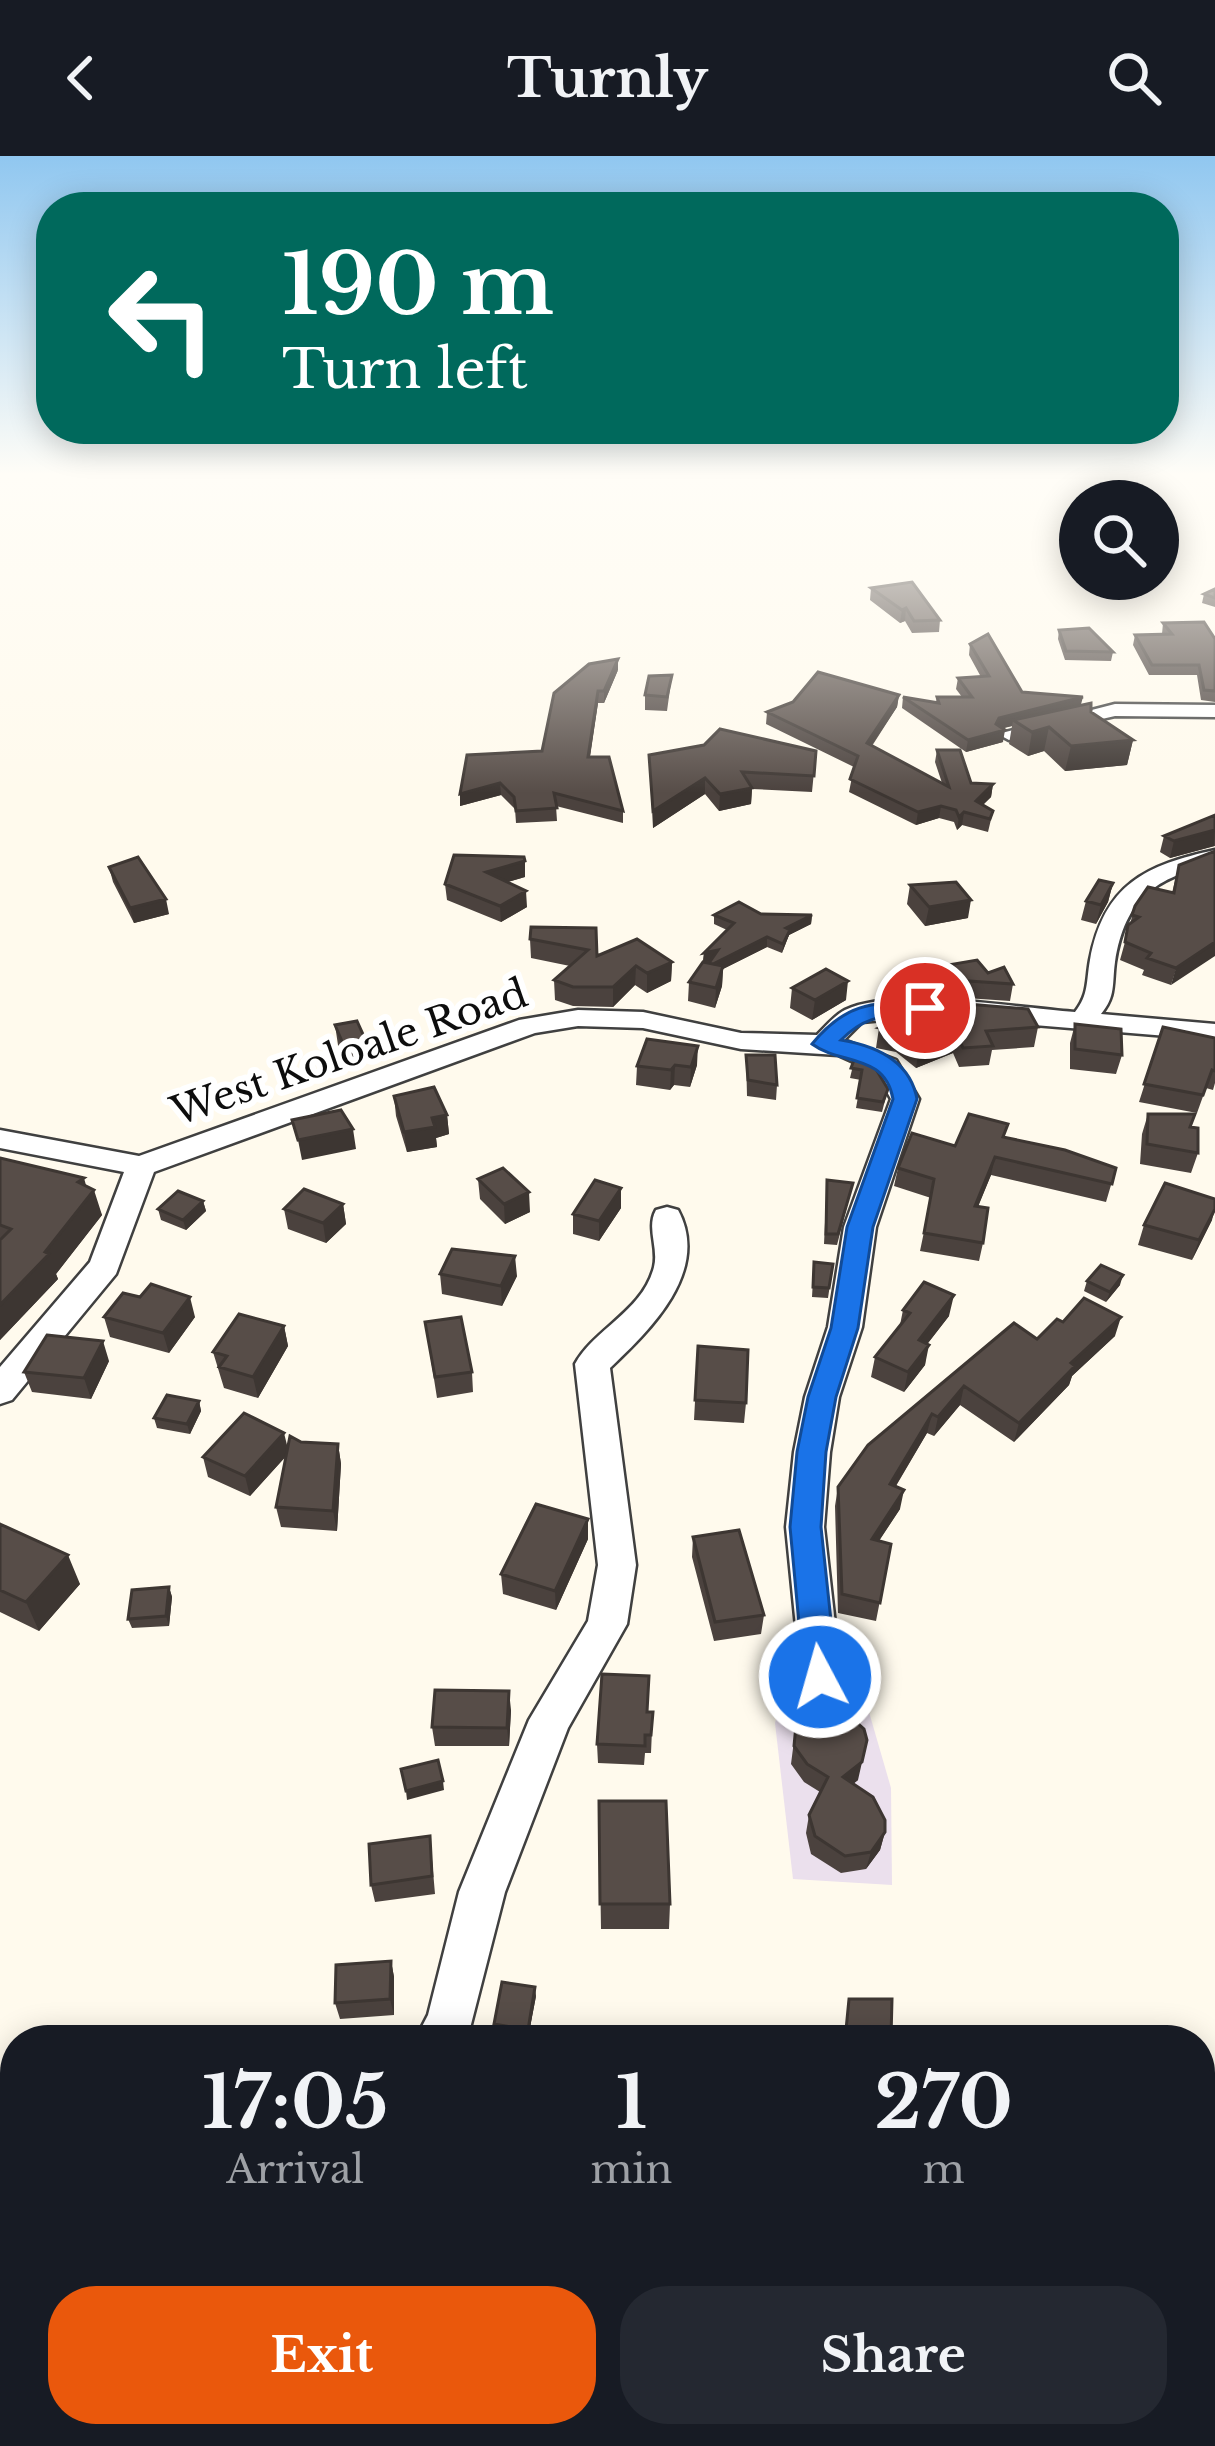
<!DOCTYPE html>
<style>
:root{--surface:#171b24;--page:#242831;--text:#f1f3f6;--muted:#9ea1a6;--accent:#ea580c}
body{margin:0;font-family:"Libre Baskerville",serif;background:var(--page);color:var(--text);height:100vh;display:flex;flex-direction:column;font-size:45px;white-space:nowrap}
*{box-sizing:border-box;margin:0}
p{font-size:39px;color:var(--muted)}
.icon{flex:none;width:66px;height:66px;fill:none;stroke:currentColor;stroke-width:2;stroke-linecap:round;stroke-linejoin:round}
.map{position:relative;flex:1;overflow:hidden}
.sheet{position:absolute;left:0px;top:1869px;width:1215px;height:423px;display:flex;flex-direction:column;background:var(--surface);border-radius:48px 48px 0 0;box-shadow:0 6px 30px #0003}
.sheet>*{flex:none}
.guide{position:absolute;left:36px;top:36px;width:1143px;height:252px;border-radius:48px;box-shadow:0 6px 30px #0003;background:#00695c;color:#fff;overflow:hidden}
.controls{position:absolute;left:1059px;top:324px;display:grid;gap:24px}
.controls a{display:grid;place-items:center;width:120px;height:120px;border-radius:50%;background:var(--surface);box-shadow:0 6px 30px #0003;font-size:60px}
.pin{position:absolute;display:grid;place-items:center;width:102px;height:102px;color:#fff;margin:-51px;border:6px solid #fff;border-radius:50%;box-shadow:0 3px 12px #0007}
.me{position:absolute;width:132px;margin:-66px;rotate:354deg;stroke-linejoin:round;filter:drop-shadow(0 0 9px #0008)}
.turn{display:flex;align-items:center;gap:42px;height:252px;padding:0 48px;font-size:54px}
.turn .icon{width:156px;height:156px;stroke-width:2.5}
.turn b{display:block;font-size:84px;line-height:102px}
.eta{display:flex;justify-content:space-evenly;align-items:center;height:204px;text-align:center}
.eta b{font-size:72px;font-weight:700;line-height:84px}
.button{display:flex;gap:24px;margin-top:auto;padding:24px 48px}
.button a{flex:1;height:138px;border-radius:48px;background:var(--accent);color:#fff;font-size:48px;font-weight:700;line-height:138px;text-align:center}
.button a+a{background:var(--page);color:var(--text)}
header{display:flex;justify-content:space-between;align-items:center;height:156px;padding:0 48px;background:var(--surface);font-size:54px;font-weight:700}
.map>svg:first-child{display:block}
.industrial{fill:#ebe0ed}
.lines{fill:none;stroke-linecap:round;stroke-linejoin:round}
.minor-casing{stroke:#404040;stroke-width:5}
.minor{fill:#fff;fill-rule:evenodd}
.wall{fill:#4b423e}
.shaded-wall{fill:#3d3632}
.building{fill:#574d48;stroke:#3d3632;stroke-width:3}
.route{fill:#1a73e8;stroke:#114b97;stroke-width:3}
.labels{text-anchor:middle;stroke-width:12;stroke-linejoin:round;paint-order:stroke}
.street-label{font-size:39px;fill:#0d0d0d;stroke:#fff}
</style>
<header><svg class="icon" aria-label="back" viewBox="0 0 24 24"><path d="M15 5l-7 7 7 7"/></svg>Turnly<svg class="icon" aria-label="search" viewBox="0 0 24 24"><circle cx="10" cy="10" r="6"/><path d="M15 15l6 6"/></svg></header>
<div class="map">
<svg width="1215" height="2290" viewBox="0 0 1215 2290">
<rect width="100%" height="100%" fill="#fffaed"/>
<path class="industrial" d="M789 1518 860 1525 891 1632 892 1729 793 1723 775 1567Z"/>
<g class="lines">
<g class="minor-casing">
<path id="minor" d="M1115 548 1215 549V561L1115 560 1009 584 998 578Z
M1215 694V708C1156 721 1125 742 1115 806 1112 828 1116 840 1101 858L1215 868V884L925 860 862 866 844 884 896 904 919 943 876 1071 862 1171 839 1241 830 1296 824 1371 841 1521 835 1534 821 1539 807 1534 801 1521 786 1371 794 1296 805 1241 828 1171 844 1071 891 943 876 916 838 899 741 893 643 872 578 870 535 877 154 1016 116 1118 12 1244 0 1248V1211L90 1106 124 1016 0 992V974L139 1000 519 864 578 854 643 856 741 877 817 879C825 871 835 859 845 854 894 830 1019 852 1075 856 1089 838 1086 826 1090 804 1104 728 1146 709 1215 694Z
M667 1051 678 1054C711 1115 650 1174 610 1212L636 1409 627 1468 568 1572 505 1736 467 1884H415L428 1859 459 1736 529 1564 588 1465 598 1409 575 1208C595 1172 643 1155 654 1111 659 1092 646 1072 656 1054Z
M500 2277H561L566 2290H505Z"/>
</g>
<use href="#minor" class="minor"/>
</g>
<path class="wall" d="M871 432 940 464 939 476 912 477 905 465 900 467 870 444Z
M1215 433V451L1202 447 1204 438Z
M1163 467 1215 483V546L1201 544 1197 519H1149L1133 489 1135 479 1162 478Z
M1059 474 1113 496 1111 505 1065 504 1058 483Z
M970 488 1022 536 1081 550 1133 584 1127 609 1065 615 1044 595 1028 600 1009 588 1012 570 1002 572 1003 586 966 596 902 552 903 541 936 547 937 541H962L956 533 958 522 981 521 969 499Z
M618 514 604 547H598L590 601 623 655V667L556 650 557 665 516 667 515 653 501 639 460 650V638L542 595Z
M672 519 667 555 645 554V539Z
M899 539 897 551 872 590 942 627 935 606 937 594 971 627 993 628 991 641 983 649 993 655 988 676 962 669 957 674 954 666 939 662 916 669 849 636 854 611 766 568 767 556Z
M816 595 812 636 752 633 751 648 719 655 705 638 653 672 649 599Z
M1215 659V690L1170 702 1160 696 1164 680Z
M1215 695 1171 829 1142 819 1144 814 1120 804 1135 750 1172 737 1179 709Z
M109 711 169 758 134 767 113 726Z
M525 721 507 726 527 751 501 766 447 744 445 728Z
M1113 727 1108 746 1096 768 1081 764 1086 745Z
M910 729 968 762 925 770 907 748Z
M714 759 761 758 812 759 811 768 789 779 782 797 767 791 723 813 722 830 715 852 688 845 689 826 703 806 704 797 727 774 714 768Z
M596 772 597 800 672 806 671 825 647 837 635 829 613 851 573 850 555 844 554 824 570 810 531 802 530 783Z
M919 814 1013 828 1010 845 922 839 916 830Z
M792 832 846 844 812 864 790 852Z
M1075 868 1122 899 1116 918 1070 913V887Z
M335 869 366 885 369 905 347 910 338 889Z
M1038 871 1034 891 992 894 989 909 959 911 953 897 916 912 896 896 876 892 879 872Z
M1163 871 1215 882V927L1213 934 1206 932 1197 957 1139 946Z
M746 899 777 929 776 944 747 940Z
M855 901 888 933 882 956 856 952 861 924 850 922Z
M697 909 690 931 674 929 670 934 636 929 637 910Z
M394 940 447 959 449 978 436 982 437 991 407 996 396 960Z
M1148 958 1191 971 1198 997 1191 1017 1140 1008 1142 978Z
M1005 981 1116 1012 1106 1046 991 1019 978 1050 983 1087 979 1105 920 1095 931 1042 894 1030 898 1012 955 990Z
M0 1002 86 1030 102 1059 56 1118 58 1123 0 1184Z
M478 1023 530 1056 505 1068 480 1043Z
M827 1024 853 1027 837 1089 824 1088Z
M621 1032V1052L599 1085 573 1078V1058Z
M203 1045 206 1055 186 1074 161 1064 158 1053Z
M343 1048 346 1068 326 1087 288 1073 284 1053Z
M1212 1064 1192 1104 1138 1089 1144 1069Z
M814 1106 833 1108 828 1142 812 1141Z
M440 1118 517 1120 502 1150 442 1138Z
M1087 1125 1120 1129 1106 1146 1084 1135Z
M140 1141 195 1161 169 1197 110 1181 104 1161Z
M903 1154 949 1160 927 1188 925 1209 904 1236 871 1221 875 1201 900 1169Z
M425 1166 472 1216 473 1236 437 1242Z
M1063 1166 1115 1180 1072 1220 1069 1229 1014 1286 960 1249 934 1280 927 1277 896 1330 900 1353 879 1385 891 1388 876 1465 838 1457 835 1350 838 1331 868 1289Z
M284 1170 288 1190 258 1242 224 1232 213 1196Z
M698 1190 746 1247 744 1267 694 1264Z
M109 1205 91 1243 32 1236 24 1216Z
M199 1245 201 1255 190 1278 157 1272 154 1262Z
M301 1286 338 1288 341 1308 337 1375 281 1371 276 1351 286 1300 250 1340 208 1321 203 1301 288 1293Z
M588 1363V1383L556 1454 503 1438 501 1418Z
M0 1368 80 1428 39 1475 0 1456Z
M693 1381 764 1459 761 1478 714 1485 692 1401Z
M169 1431 172 1441 169 1470 132 1472 128 1463Z
M511 1554 509 1590H435L432 1571Z
M648 1556 652 1574 651 1597H645L644 1609 598 1607 597 1588Z
M796 1569 858 1624 853 1628 885 1676 880 1694 866 1713 841 1717 811 1698 806 1677 809 1659 820 1636 804 1626 791 1608Z
M599 1645 670 1748 669 1773H601Z
M430 1680 435 1738 375 1746 371 1729Z
M391 1805 394 1821V1859L340 1863 335 1847Z
M536 1840 528 1882 495 1876 494 1868Z
M1215 2232V2290H1167L1177 2277H1200V2246Z
M717 2277H816L821 2290H727Z
M1154 2277H1158L1167 2290H1139Z
M14 2279 102 2290H36L26 2288Z"/>
<path class="shaded-wall" d="M906 452 905 465 900 467 902 454Z
M618 503V514L604 547V535Z
M598 535V547L588 613V601Z
M899 539 897 551 865 599 867 587Z
M1083 541 1080 552 1013 564 1012 570 997 574H1005L1003 586 966 596 968 584 996 568 999 562Z
M1049 571 1044 595 1028 600 1032 576Z
M1133 584 1127 609 1065 615 1071 590Z
M705 622V638L653 672V655Z
M500 627 501 639 460 650V638Z
M993 628 991 641 973 658 976 645Z
M752 632 751 648 719 655 720 638Z
M941 650 939 662 916 669 918 656Z
M964 656 962 669 957 674 959 661Z
M1215 674 1214 690 1170 702 1174 685Z
M525 705V721L487 732 486 716Z
M1113 727 1108 746 1096 768 1101 749Z
M526 735 527 751 501 766 500 750Z
M166 743 169 758 134 767 130 752Z
M971 744 968 762 925 770 929 751Z
M812 759 811 768 789 779 782 797 786 772Z
M767 781V791L723 813 722 830 715 852 716 832 705 812Z
M1215 786V800L1171 829 1176 812Z
M718 794 717 804 703 806 704 797Z
M672 806 671 825 647 837V817Z
M636 810 635 829 613 851V831Z
M848 825 846 844 812 864 815 844Z
M956 877 953 897 916 912 919 892Z
M366 885 369 905 347 910 344 890Z
M698 890 697 909 690 931 691 911Z
M675 909 674 929 670 934 671 914Z
M447 959 449 978 436 982 437 991 407 996 404 976 432 962Z
M353 973 356 993 302 1004 298 984Z
M995 1001 991 1019 971 1068 975 1050Z
M84 1022 89 1040 94 1034 102 1059 56 1118 58 1123 0 1184V1149L78 1026Z
M621 1032V1052L599 1085V1065Z
M529 1036 530 1056 505 1068 504 1048Z
M203 1045 206 1055 186 1074 183 1064Z
M343 1048 346 1068 326 1087 323 1067Z
M1215 1053 1212 1064 1192 1104 1199 1084Z
M515 1100 517 1120 502 1150 501 1130Z
M1123 1119 1120 1129 1106 1146 1110 1136Z
M954 1139 949 1160 915 1204 919 1184Z
M190 1141 195 1161 169 1197 163 1177Z
M1121 1161 1115 1180 1072 1220 1069 1229 1014 1286 1019 1267 1071 1207Z
M284 1170 288 1190 258 1242 253 1221Z
M103 1185 109 1205 91 1243 84 1222Z
M929 1189 925 1209 904 1236 908 1216Z
M964 1230 960 1249 934 1280 938 1261Z
M199 1245 201 1255 190 1278 187 1268Z
M932 1258 927 1277 886 1346 890 1328Z
M284 1277 289 1297 250 1340 245 1320Z
M338 1288 341 1308 337 1375 333 1355Z
M904 1334 900 1353 868 1401 872 1383Z
M588 1363V1383L556 1454 555 1435Z
M68 1399 80 1428 39 1475 26 1446Z
M169 1431 172 1441 169 1470 166 1460Z
M509 1535 511 1554 509 1590 507 1572Z
M867 1584 858 1624 839 1639 843 1621Z
M443 1625 444 1634 407 1644 406 1635Z
M885 1676 880 1694 866 1713 871 1696Z
M391 1805 394 1821V1859L390 1843Z
M535 1831 536 1840 528 1882V1874Z
M91 2277H106L102 2290H87Z"/>
<path class="building" d="M912 426 940 464 914 465 906 452 902 454 871 432Z
M1215 433V442L1204 438Z
M1204 466 1215 483V535L1204 534 1199 509H1152L1135 479 1172 478 1163 467Z
M1089 472 1113 496 1066 495 1059 474Z
M988 478 1022 536 1083 541 999 562 996 568 1005 574 968 584 903 541 939 547 937 541H972L958 522 989 520 970 488Z
M618 503 604 535H598L588 601H609L623 655 554 637 557 652 516 655 514 641 500 627 460 638 467 599 542 595 554 537 589 508Z
M818 516 899 539 867 587 949 631 937 594H960L971 627 993 628 976 645 993 655 990 663 964 656 959 661 956 654 941 650 918 656 850 623 858 600 767 556 793 546Z
M672 519 667 541 645 539 649 520Z
M1091 547V556L1133 584 1071 590 1049 571 1032 576 1013 564Z
M720 573 816 595 814 620 742 616 752 632 720 638 705 622 653 655 649 599 704 589Z
M1215 659V674L1174 685 1164 680Z
M1215 695V786L1176 812 1147 802 1151 797 1125 786 1128 769 1139 761 1132 759 1135 750 1148 731 1174 737 1179 709Z
M454 699 524 701 525 705 486 716 526 735 500 750 445 728Z
M138 701 166 743 130 752 109 711Z
M1099 724 1113 727 1101 749 1086 745Z
M956 726 971 744 929 751 910 729Z
M739 746 761 758 812 759 786 772 790 774 783 788 767 781 713 808 709 807 718 794 704 797 734 767 714 759Z
M531 771 596 772 597 800 637 783 672 806 647 817 636 810 613 831H573L554 824 588 794 530 783Z
M977 804 988 817 1004 811 1013 828 925 822 919 814Z
M703 806 723 810 716 832 689 826Z
M826 813 848 825 815 844 792 832Z
M943 846 1028 853 1038 871 986 875 993 890 963 892 956 877 919 892 899 877 879 872Z
M357 865 366 885 344 890 335 869Z
M1075 868 1121 873 1122 899 1075 893Z
M1163 871 1215 882V915L1212 914 1203 939 1144 928Z
M647 883 698 890 691 911 675 909 671 914 637 910Z
M746 899H775L777 929 748 924Z
M855 901 874 910 888 933 883 946 857 942 862 914 851 912Z
M434 931 447 959 432 962 435 971 404 976 394 940Z
M341 954 353 973 298 984 292 964Z
M969 958 1008 968 1003 981 1065 994 1116 1012 1112 1028 995 1001 975 1050 988 1052 983 1087 924 1077 934 1023 898 1012 912 977 955 990Z
M1148 958H1195L1190 971 1198 972V997L1147 988Z
M0 1002 84 1022 78 1026 94 1034 45 1096 49 1098 0 1149V1084L11 1073 0 1069Z
M503 1012 529 1036 504 1048 478 1023Z
M595 1024 621 1032 599 1065 573 1058Z
M827 1024 853 1027 838 1078H826Z
M1165 1027 1215 1043V1053L1199 1084 1144 1069Z
M304 1033 343 1048 323 1067 284 1053Z
M178 1035 203 1045 183 1064 158 1053Z
M452 1093 515 1100 501 1130 440 1118Z
M814 1106 833 1108 829 1132 813 1131Z
M1101 1109 1123 1119 1110 1136 1087 1125Z
M924 1126 954 1139 919 1184 929 1189 908 1216 875 1201 910 1157 903 1154Z
M151 1128 190 1141 163 1177 104 1161 123 1137 140 1141Z
M1084 1142 1121 1161 1071 1207 1075 1210 1019 1267 964 1230 938 1261 932 1258 890 1328 904 1334 872 1383 891 1388 880 1447 842 1438 838 1331 868 1289 1014 1167 1037 1183 1057 1163 1063 1166Z
M239 1158 284 1170 253 1221 219 1211 227 1200 213 1196Z
M461 1161 472 1216 435 1221 425 1166Z
M47 1179 103 1185 84 1222 24 1216Z
M698 1190 748 1194 746 1247 695 1244Z
M167 1239 199 1245 187 1268 154 1262Z
M244 1257 284 1277 245 1320 203 1301Z
M290 1280 301 1286 338 1288 333 1355 276 1351Z
M536 1348 588 1363 555 1435 501 1418Z
M0 1368 68 1399 26 1446 0 1434Z
M739 1374 764 1459 715 1466 693 1381Z
M169 1431 166 1460 128 1463 132 1434Z
M602 1518 649 1520 647 1556H653L651 1579H645V1590L597 1588Z
M435 1534 509 1535 507 1572 432 1571Z
M820 1552 845 1556 864 1573 867 1584 862 1606 843 1621 873 1641 885 1664V1676L871 1696 845 1700 815 1680 809 1659 828 1621 807 1608 794 1590 796 1569Z
M438 1604 443 1625 406 1635 401 1613Z
M599 1645H666L670 1748H600Z
M430 1680 432 1720 371 1729 369 1688Z
M391 1805 390 1843 335 1847 336 1809Z
M502 1826 535 1831 528 1874 494 1868Z
M849 1843H892L891 1882H905V1884H834V1877L846 1874Z
M1215 2235V2290H1174L1184 2277H1200V2255Z
M15 2274V2277H91L87 2290H84L14 2279Z
M628 2277H691L697 2290H634Z
M726 2277H816L823 2285 820 2290H738Z
M1155 2277H1158L1167 2290H1150Z
M10 2282 11 2290H0V2287Z"/>
<linearGradient id="sky" x2="0" y2="1"><stop stop-color="#90c7f0"/><stop offset="0.5" stop-color="#fffdf7"/><stop offset="1" stop-color="#fffdf7" stop-opacity="0"/></linearGradient>
<rect width="1215" height="637" fill="url(#sky)"/>
<path class="route" d="M925 846 933 848V857C892 865 874 851 841 884 877 890 910 905 917 943L873 1071 858 1172 836 1241 826 1296 821 1371 837 1521 832 1532 820 1536 809 1532 804 1521 790 1371 797 1296 808 1241 831 1172 847 1071 893 943C885 897 840 909 812 888 847 845 873 847 925 846Z"/>
<g class="labels">
<g class="street-label">
<text transform="translate(349 896) rotate(-19)" y="14">West Koloale Road</text>
</g>
</g>
</svg>
<div class="controls">
<a><svg class="icon" aria-label="search" viewBox="0 0 24 24"><circle cx="10" cy="10" r="6"/><path d="M15 15l6 6"/></svg></a>
</div>
<div class="pin" style="left:925px;top:852px;background:#d93025"><svg class="icon" aria-label="arrive" viewBox="0 0 24 24"><path d="M6 21V4h12l-3 4 3 4H6"/></svg></div>
<svg class="me" style="left:820px;top:1521px" viewBox="-20 -20 40 40"><circle r="17" fill="#1a73e8" stroke="#fff" stroke-width="3"/><path d="M0-11L8 9 0 5-8 9z" fill="#fff"/></svg>
<div class="guide">
<div class="turn"><svg class="icon" aria-label="left" viewBox="0 0 24 24"><path d="M17 20v-9H6M10 6l-5 5 5 5"/></svg><div><b>190 m</b>Turn left</div></div>
</div>
<section class="sheet">
<div class="eta">
<div><b>17:05</b><p>Arrival</p></div>
<div><b>1</b><p>min</p></div>
<div><b>270</b><p>m</p></div>
</div>
<div class="button"><a>Exit</a><a>Share</a></div>
</section>
</div>
